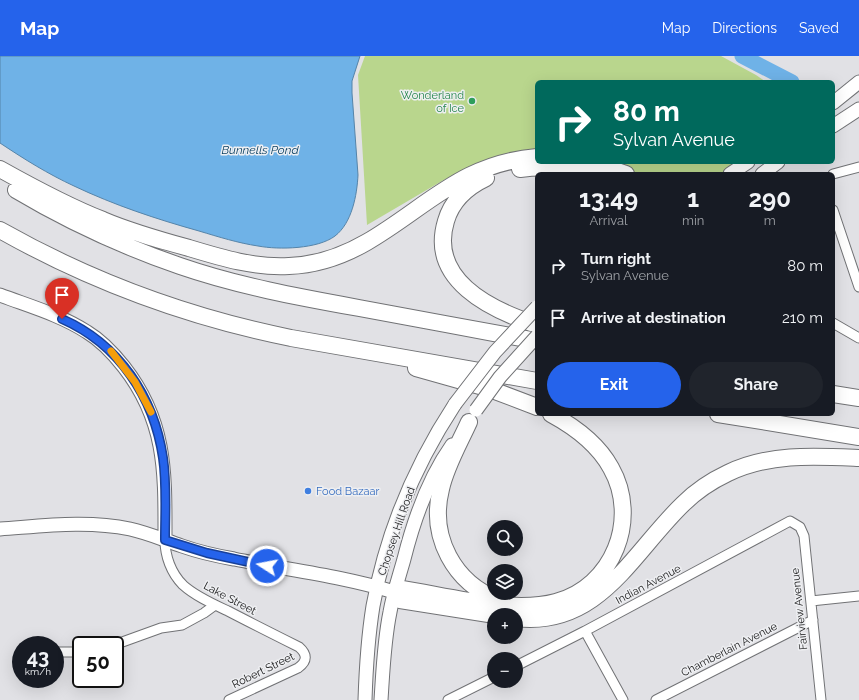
<!DOCTYPE html>
<meta charset="utf-8">
<style>
:root{--surface:#171b24;--page:#20242c;--text:#f1f3f6;--muted:#9ea1a6;--accent:#2563eb}
body{margin:0;font-family:Raleway,sans-serif;background:var(--page);color:var(--text);height:100vh;display:flex;flex-direction:column;font-size:15px;white-space:nowrap}
*{box-sizing:border-box;margin:0}
p{font-size:13px;color:var(--muted)}
.icon{flex:none;width:22px;height:22px;fill:none;stroke:currentColor;stroke-width:2;stroke-linecap:round;stroke-linejoin:round}
.map{position:relative;flex:1;overflow:hidden}
.drawer{position:absolute;left:535px;top:116px;width:300px;height:244px;display:flex;flex-direction:column;background:var(--surface);border-radius:6px;box-shadow:0 4px 16px #0002}
.drawer>*{flex:none}
.guide{position:absolute;left:535px;top:24px;width:300px;height:84px;border-radius:6px;box-shadow:0 4px 16px #0002;background:#00695c;color:#fff;overflow:hidden}
.controls{position:absolute;left:487px;top:464px;display:grid;gap:8px}
.controls a{display:grid;place-items:center;width:36px;height:36px;border-radius:50%;background:var(--surface);box-shadow:0 4px 16px #0002;font-size:20px}
.speed{position:absolute;left:12px;top:580px;display:flex;gap:8px;font-size:20px;font-weight:700;text-align:center}
.speed>*{display:grid;place-content:center;width:52px;height:52px;border-radius:50%;background:var(--surface);box-shadow:0 4px 16px #0002;line-height:1}
.speed small{font-size:10px;font-weight:400}
.speed .limit{border:2px solid #111;border-radius:6px;background:#fff;color:#111}
.pin{position:absolute;display:grid;place-items:center;width:34px;height:34px;color:#fff;margin:-41px -17px;border-radius:50% 50% 50% 0;rotate:-45deg;box-shadow:0 0 4px #0007}
.pin .icon{rotate:45deg}
.me{position:absolute;width:44px;margin:-22px;rotate:281deg;stroke-linejoin:round;filter:drop-shadow(0 0 3px #0008)}
.turn{display:flex;align-items:center;gap:14px;height:84px;padding:0 12px;font-size:18px}
.turn .icon{width:52px;height:52px;stroke-width:2.5}
.turn b{display:block;font-size:28px;line-height:34px}
.eta{display:flex;justify-content:space-evenly;align-items:center;height:68px;text-align:center}
.eta b{font-size:24px;font-weight:700;line-height:28px}
.cta{display:flex;gap:8px;margin-top:auto;padding:8px 12px}
.cta a{flex:1;height:46px;border-radius:24px;background:var(--accent);color:#fff;font-size:16px;font-weight:700;line-height:46px;text-align:center}
.cta a+a{background:var(--page);color:var(--text)}
ul{padding:0;list-style:none}
li{display:flex;align-items:center;gap:12px;height:52px;padding:0 12px}
li div{flex:1}
li b{display:block;font-size:15px}
li em{font-style:normal}
header{display:flex;align-items:center;gap:24px;box-sizing:border-box;height:56px;padding:0 20px;background:var(--accent);color:#fff}
header strong{font-size:19px}
nav{display:flex;gap:22px;margin-inline-start:auto;font-size:14px}
.map>svg:first-child{display:block}
.green{fill:#b9d68d}
.water{fill:#6fb2e7;stroke:#5584a9}
.lines{fill:none;stroke-linecap:round;stroke-linejoin:round}
.river{stroke:#6fb2e7;stroke-width:15}
.street-casing{stroke:#717275;stroke-width:11}
.secondary-casing{stroke:#717275;stroke-width:15}
.highway-casing{stroke:#717275;stroke-width:18}
.street{stroke:#fff;stroke-width:9}
.secondary{stroke:#fff;stroke-width:13}
.highway{stroke:#fff;stroke-width:16}
.secondary-bridge-casing{stroke:#717275;stroke-width:15;stroke-linecap:butt}
.secondary-bridge{stroke:#fff;stroke-width:13}
.route-casing{stroke:#184099;stroke-width:10}
.route{stroke:#2563eb;stroke-width:7}
.slow{stroke:#f59e0b;stroke-width:7}
.leisure-dot{fill:#2e9e5b;stroke:#eeeff2;stroke-width:1.5}
.shop-dot{fill:#3f7fe0;stroke:#eeeff2;stroke-width:1.5}
.labels{text-anchor:middle;stroke-width:3;stroke-linejoin:round;paint-order:stroke}
.leisure-label{font-size:11px;fill:#27864d;stroke:#eeeff2;text-anchor:end}
.shop-label{font-size:11px;fill:#366cbe;stroke:#eeeff2;text-anchor:start}
.street-label{font-size:11px;fill:#181819;stroke:#eeeff2}
.water-label{font-size:12px;font-style:italic;fill:#043b5e;stroke:#eeeff2}
</style>
<header>
<strong>Map</strong>
<nav><a>Map</a><a>Directions</a><a>Saved</a></nav>
</header>
<div class="map">
<svg width="859" height="644" viewBox="0 0 859 644">
<rect width="100%" height="100%" fill="#e1e1e5"/>
<path class="green" d="M365 0H721L756 19 766 26H537V103H489L477 107 442 125 367 169 358 19Z
M565 106H744L728 118H609Z"/>
<path class="water" d="M0 0H360L352 25V37L358 119C357 139 352 167 335 180 318 193 279 194 258 190 238 187 219 181 199 175 156 163 114 149 74 130 48 118 24 103 0 87Z"/>
<g class="lines">
<path class="river" d="M742 0 792 26"/>
<g class="street-casing">
<path id="street" d="M833 118 859 111
M833 154 859 231
M833 267 859 282
M165 484C165 500 171 517 183 529 195 540 213 548 228 555 251 567 275 579 299 591 307 598 308 605 298 612L229 644
M811 545 859 540
M585 575 623 644
M114 589 161 572 182 569 204 557 215 549
M55 596H81
M516 610 585 575 790 465 800 471 804 480 821 644
M448 644 494 621
M656 644 813 564"/>
</g>
<g class="secondary-casing">
<path id="secondary" d="M833 47 859 26
M833 70 859 53
M730 118 748 106
M762 118 778 106
M0 239C29 250 61 259 87 276 102 285 113 297 124 311 167 366 165 418 165 484
M0 473C43 470 87 464 130 473 148 477 164 484 182 490 199 496 217 500 234 503 288 514 342 520 394 536
M365 644C366 613 368 581 373 550 386 478 415 409 455 348
M381 644C383 614 384 585 390 556 393 538 399 521 404 503 414 463 428 423 452 389"/>
</g>
<g class="highway-casing">
<path id="highway" d="M591 106 626 118
M0 113C34 132 67 150 103 164 131 176 160 184 189 192 222 202 255 212 289 210 317 209 343 200 367 186 427 151 462 107 537 101
M520 113C544 110 569 112 592 118
M486 122C467 131 452 144 446 165 428 224 491 254 537 269
M16 134C68 165 122 190 180 210 238 230 298 241 359 252 418 263 478 274 537 285
M0 174C92 226 187 261 291 282L537 325
M416 312 487 332 537 351
M833 338 859 342
M718 358 859 381
M469 366C459 388 446 410 441 433 429 481 454 527 499 544
M495 559 400 544 395 540 394 536 402 533C447 540 512 558 556 546 613 531 640 463 611 412 598 388 575 371 551 358
M516 562C599 572 632 497 683 448 696 435 711 425 728 417 769 397 815 400 859 402"/>
</g>
<use href="#street" class="street"/>
<use href="#secondary" class="secondary"/>
<use href="#highway" class="highway"/>
<g class="secondary-bridge-casing">
<path id="secondary-bridge" d="M455 348 495 296 537 251
M476 354 500 321 537 280"/>
</g>
<use href="#secondary-bridge" class="secondary-bridge"/>
</g>
<g class="lines">
<g class="route-casing">
<path id="route" d="M62 263C119 288 154 341 163 402 167 429 165 457 165 484L207 497 267 510"/>
</g>
<use href="#route" class="route"/>
<path class="slow" d="M111 295 135 326 151 356"/>
</g>
<circle class="leisure-dot" cx="472" cy="45" r="4"/>
<circle class="shop-dot" cx="308" cy="435" r="4"/>
<g class="labels">
<g class="leisure-label">
<text x="464" y="43">Wonderland<tspan x="464" dy="13">of Ice</tspan></text>
</g>
<g class="shop-label">
<text x="316" y="439">Food Bazaar</text>
</g>
<g class="street-label">
<text transform="translate(396 475) rotate(-71)" y="4">Chopsey Hill Road</text>
<text transform="translate(648 528) rotate(-28)" y="4">Indian Avenue</text>
<text transform="translate(230 542) rotate(28)" y="4">Lake Street</text>
<text transform="translate(799 553) rotate(-96)" y="4">Fairview Avenue</text>
<text transform="translate(729 593) rotate(-27)" y="4">Chamberlain Avenue</text>
<text transform="translate(263 614) rotate(-26)" y="4">Robert Street</text>
</g>
<g class="water-label">
<text x="260" y="98">Bunnells Pond</text>
</g>
</g>
</svg>
<div class="controls">
<a><svg class="icon" aria-label="search" viewBox="0 0 24 24"><circle cx="10" cy="10" r="6"/><path d="M15 15l6 6"/></svg></a>
<a><svg class="icon" aria-label="layers" viewBox="0 0 24 24"><path d="M12 4l9 5-9 5-9-5zM3 14l9 5 9-5"/></svg></a>
<a>+</a>
<a>−</a>
</div>
<div class="speed"><div>43<small>km/h</small></div><div class="limit">50</div></div>
<div class="pin" style="left:62px;top:263px;background:#d93025"><svg class="icon" aria-label="arrive" viewBox="0 0 24 24"><path d="M6 21V4h12l-3 4 3 4H6"/></svg></div>
<svg class="me" style="left:267px;top:510px" viewBox="-20 -20 40 40"><circle r="17" fill="#2563eb" stroke="#fff" stroke-width="3"/><path d="M0-11L8 9 0 5-8 9z" fill="#fff"/></svg>
<div class="guide">
<div class="turn"><svg class="icon" aria-label="right" viewBox="0 0 24 24"><path d="M7 20v-9h11M14 6l5 5-5 5"/></svg><div><b>80 m</b>Sylvan Avenue</div></div>
</div>
<section class="drawer">
<div class="eta">
<div><b>13:49</b><p>Arrival</p></div>
<div><b>1</b><p>min</p></div>
<div><b>290</b><p>m</p></div>
</div>
<ul>
<li><svg class="icon" aria-label="right" viewBox="0 0 24 24"><path d="M7 20v-9h11M14 6l5 5-5 5"/></svg><div><b>Turn right</b><p>Sylvan Avenue</p></div><em>80 m</em></li>
<li><svg class="icon" aria-label="arrive" viewBox="0 0 24 24"><path d="M6 21V4h12l-3 4 3 4H6"/></svg><div><b>Arrive at destination</b></div><em>210 m</em></li>
</ul>
<div class="cta"><a>Exit</a><a>Share</a></div>
</section>
</div>
